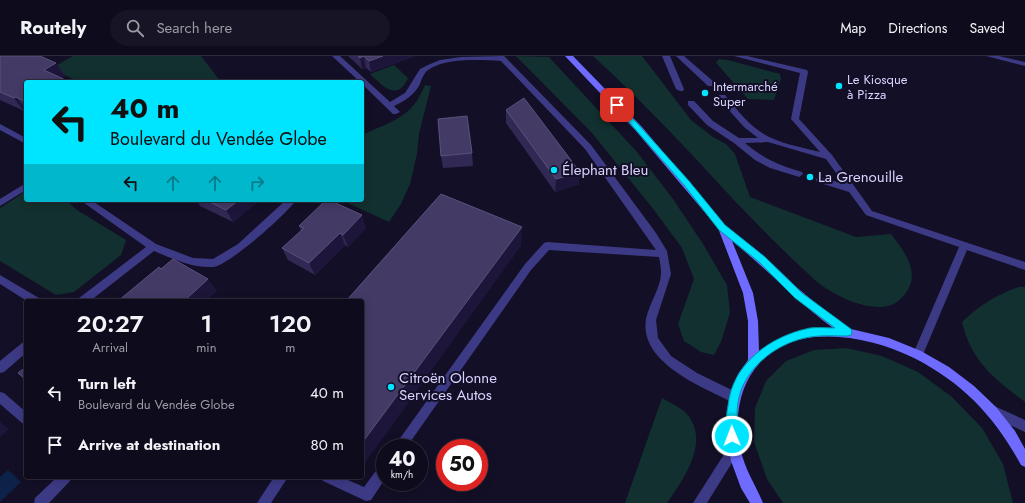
<!DOCTYPE html>
<meta charset="utf-8">
<style>
:root{--surface:#0e0b1c;--page:#171425;--text:#f1f3f6;--muted:#9b9ba3;--line:#2e2b3b}
body{margin:0;font-family:Jost,sans-serif;background:var(--page);color:var(--text);height:100vh;display:flex;flex-direction:column;font-size:15px;white-space:nowrap}
*{box-sizing:border-box;margin:0}
p{font-size:13px;color:var(--muted)}
.icon{flex:none;width:22px;height:22px;fill:none;stroke:currentColor;stroke-width:2;stroke-linecap:round;stroke-linejoin:round}
.map{position:relative;flex:1;overflow:hidden}
.drawer{position:absolute;left:24px;top:243px;width:340px;height:180px;display:flex;flex-direction:column;background:var(--surface);border-radius:4px;box-shadow:0 2px 10px #0003,0 0 0 1px var(--line)}
.drawer>*{flex:none}
.hud{position:absolute;left:24px;top:24px;width:340px;height:122px;border-radius:4px;box-shadow:0 2px 10px #0003,0 0 0 1px var(--line);background:#00e5ff;color:#111;overflow:hidden}
.speed{position:absolute;left:376px;top:383px;display:flex;gap:8px;font-size:20px;font-weight:700;text-align:center}
.speed>*{display:grid;place-content:center;width:52px;height:52px;border-radius:50%;background:var(--surface);box-shadow:0 2px 10px #0003,0 0 0 1px var(--line);line-height:1}
.speed small{font-size:10px;font-weight:400}
.speed .limit{border:6px solid #d22;background:#fff;color:#111}
.pin{position:absolute;display:grid;place-items:center;width:34px;height:34px;color:#fff;margin:-17px;border-radius:8px;box-shadow:0 2px 6px #0006}
.me{position:absolute;width:44px;margin:-22px;rotate:359deg;stroke-linejoin:round;filter:drop-shadow(0 0 3px #0008)}
.turn{display:flex;align-items:center;gap:14px;height:84px;padding:0 20px;font-size:18px}
.turn .icon{width:52px;height:52px;stroke-width:2.5}
.turn b{display:block;font-size:28px;line-height:34px}
.lanes{display:flex;align-items:center;height:38px;padding:0 20px;background:#0003;justify-content:center;gap:20px;direction:ltr}
.lanes .off{opacity:.35}
.eta{display:flex;justify-content:space-evenly;align-items:center;height:68px;text-align:center}
.eta b{font-size:24px;font-weight:600;line-height:28px}
ul{padding:0;list-style:none}
li{display:flex;align-items:center;gap:12px;height:52px;padding:0 20px}
li div{flex:1}
li b{display:block;font-size:15px}
li em{font-style:normal}
header{display:flex;align-items:center;gap:24px;box-sizing:border-box;height:56px;padding:0 20px;background:var(--surface);border-bottom:1px solid var(--line)}
header strong{font-size:19px}
nav{display:flex;gap:22px;margin-inline-start:auto;font-size:14px}
.search{width:280px;height:36px;background:var(--page);display:flex;align-items:center;gap:10px;box-sizing:border-box;padding:0 14px;border-radius:22px;color:var(--muted);font-size:15px}
.map>svg:first-child{display:block}
.green{fill:#12302f}
.water{fill:#0c2248}
.lines{fill:none;stroke-linecap:round;stroke-linejoin:round}
.lane{fill:#3d3a85;fill-rule:evenodd}
.street{fill:#3d3a85;fill-rule:evenodd}
.secondary{fill:#6f6bff;fill-rule:evenodd}
.wall{fill:#312854}
.shaded-wall{fill:#1d163a}
.building{fill:#433a66;stroke:#5a527e}
.route{fill:#00e5ff;stroke:#0095a6}
.poi-dot{fill:#00e5ff;stroke:#130f26;stroke-width:1.5}
.labels{text-anchor:middle;stroke-width:4;stroke-linejoin:round;paint-order:stroke}
.far-poi-label{font-size:13px;fill:#d9d4ff;stroke:#130f26;text-anchor:start}
.poi-label{font-size:15px;fill:#d9d4ff;stroke:#130f26;text-anchor:start}
</style>
<header>
<strong>Routely</strong>
<div class="search"><svg class="icon" aria-label="search" viewBox="0 0 24 24"><circle cx="10" cy="10" r="6"/><path d="M15 15l6 6"/></svg>Search here</div>
<nav><a>Map</a><a>Directions</a><a>Saved</a></nav>
</header>
<div class="map">
<svg width="1025" height="447" viewBox="0 0 1025 447">
<rect width="100%" height="100%" fill="#130f26"/>
<path class="green" d="M73 0H201L221 26H80L50 13Z
M516 0 549 1 637 96 673 143 703 188 727 229 730 257 721 286 714 299 701 296 684 285 678 268 694 223 682 192 654 154 592 77Z
M593 0H642L691 64 713 81 726 88 735 98 750 141 856 181 891 178C905 196 922 218 904 239 898 247 890 251 880 251 860 251 841 242 824 231 816 226 809 218 801 211 777 189 755 166 733 143 688 94 642 45 593 0Z
M719 3 728 4 780 18 781 23 774 44 748 43 717 8 716 6Z
M394 9 408 22C397 47 382 29 370 18Z
M425 29 431 30 419 78 417 98 410 128 401 148 389 166 341 144H362V79C392 65 412 62 425 29Z
M26 135V144H66L77 154 126 184 121 199 74 236 56 239 0 205V152Z
M1019 231H1025V346C994 322 972 307 962 266 980 249 996 239 1019 231Z
M846 292 882 300 918 316 952 341 982 372 1003 408 1013 447H783L767 423 754 386 755 352 766 325 786 305 814 294Z
M662 342C669 346 680 351 686 357 711 384 684 423 667 447H625Z"/>
<path class="water" d="M8 414 21 426 0 446V421Z"/>
<g class="lines">
<path class="lane" d="M332 0H340L390 46 405 37 420 13 428 9 440 4 461 1 504 0 506 2 591 89 656 177 667 195 671 218 656 264 658 282 671 300 697 317 738 337 740 341 738 345 734 346 730 345C700 330 639 306 646 263 649 248 661 231 661 217 661 212 660 206 659 201L549 194 531 214 406 392H393L525 208 544 187 547 186 656 194 585 93 501 5C481 4 440 1 425 17 423 20 421 24 420 28 414 39 405 45 394 50L400 56 396 58H393L362 28V26H360Z
M662 0H670L684 33 683 35H680L676 33Z
M676 0H684L714 26V30H708Z
M734 0H747L807 14 808 16 799 63 832 99 872 155 1025 206V214L967 194 922 301 918 303 914 301 913 298 959 191 866 159 849 136 817 126 816 124 817 122 820 121 844 128 826 103 768 86 745 87C764 103 779 109 802 116L803 118 799 121 796 120 770 112 755 104 734 87 707 69 688 49V45H694L713 65 739 82H758L744 71 719 43V39H725C734 50 743 62 754 71 772 87 798 90 820 96L791 63 800 17Z
M986 0H999L1025 6V10Z
M0 336 4 337 26 356V369L22 367 0 348Z
M385 406V423L371 444 366 445 323 425 321 421H341L364 431 381 408Z
M57 421H72L70 425 49 447H34L35 442Z
M274 421H288L271 447H257Z"/>
<path class="street" d="M0 68 26 82V88L0 74Z
M26 127V134L0 150V143Z
M80 144H91L156 188 193 202 213 203 238 188 286 144H296C288 157 228 210 213 211 192 212 173 203 154 195L90 245H78L79 242 146 191Z
M0 219 39 242 40 245H27L0 228Z
M26 285V297L4 316 0 317V305L22 287Z
M992 349 1025 364V376L988 359 986 355 988 351Z
M734 387 738 389 740 393 738 397 707 447H693L730 389Z"/>
<path class="secondary" d="M565 0H573L642 71 725 169 765 201 794 229 819 250 851 273 889 282 921 295 949 311 974 330 996 351 1015 375 1025 393V411L1021 409C995 361 963 327 914 302 884 287 848 278 814 281 755 288 730 337 740 391 745 415 755 427 763 447H750L741 432 731 405 726 369 728 348 733 330 738 318 748 304V265L743 237 718 172 636 75ZM732 185C767 213 796 245 833 272 807 270 779 279 759 295L758 265 753 237Z"/>
</g>
<path class="wall" d="M0 0 56 7 65 20 61 22 26 26V54L24 55 0 44Z
M348 0H415L371 16 366 12 362 13Z
M506 54 579 128 555 136 506 67Z
M472 97 473 110 443 112 441 100Z
M196 144H260L233 166 200 150 197 145Z
M299 170 366 172 348 191 345 189 315 219 288 204 282 192 301 175Z"/>
<path class="shaded-wall" d="M364 0 366 12 362 13 360 2Z
M383 0H415L371 16 369 5Z
M56 7 65 20 54 26 44 14Z
M16 41 26 53V54L24 55 14 42Z
M580 116 579 128 555 136 556 123Z
M239 144H260L233 166 226 154Z
M362 159 366 172 348 191 343 179Z
M522 171 521 190 362 411V387Z
M340 177 345 189 315 219 309 207Z
M208 223 217 235 206 245H184Z
M0 366 9 373 0 381Z"/>
<path class="building" d="M0 0H40L56 7 44 14 70 26H26V46L16 41 14 42 0 36Z
M358 0H383L369 5 364 0 360 2Z
M524 42 580 116 556 123 506 54Z
M467 60 472 97 441 100 438 63Z
M441 138 522 171 362 387V245H346Z
M206 144H239L226 154Z
M326 144H329L362 159 343 179 340 177 309 207 282 192 304 172 299 170Z
M173 203 208 223 184 245H118L159 211 161 213Z
M26 311V324L18 317Z"/>
<path class="route" d="M615 47H619L689 125 725 169 765 201 802 237 851 273 852 276 851 279 847 280C836 280 822 279 810 281 779 286 747 309 739 341 737 349 737 358 737 366 737 372 739 378 736 384L732 385 729 384C724 373 726 361 728 350 732 308 770 280 810 272 818 271 827 272 835 272L795 242 759 206 719 174 684 129 615 50Z"/>
<g class="poi-dot">
<circle cx="839" cy="30" r="4"/>
<circle cx="705" cy="37" r="4"/>
<circle cx="554" cy="114" r="4"/>
<circle cx="810" cy="121" r="4"/>
<circle cx="391" cy="331" r="4"/>
</g>
<g class="labels">
<g class="far-poi-label">
<text x="847" y="28">Le Kiosque<tspan x="847" dy="15">à Pizza</tspan></text>
<text x="713" y="35">Intermarché<tspan x="713" dy="15">Super</tspan></text>
</g>
<g class="poi-label">
<text x="562" y="119">Élephant Bleu</text>
<text x="818" y="126">La Grenouille</text>
<text x="399" y="327">Citroën Olonne<tspan x="399" dy="17">Services Autos</tspan></text>
</g>
</g>
</svg>
<div class="speed"><div>40<small>km/h</small></div><div class="limit">50</div></div>
<div class="pin" style="left:617px;top:49px;background:#d93025"><svg class="icon" aria-label="arrive" viewBox="0 0 24 24"><path d="M6 21V4h12l-3 4 3 4H6"/></svg></div>
<svg class="me" style="left:732px;top:380px" viewBox="-20 -20 40 40"><circle r="17" fill="#00e5ff" stroke="#fff" stroke-width="3"/><path d="M0-11L8 9 0 5-8 9z" fill="#fff"/></svg>
<div class="hud">
<div class="turn"><svg class="icon" aria-label="left" viewBox="0 0 24 24"><path d="M17 20v-9H6M10 6l-5 5 5 5"/></svg><div><b>40 m</b>Boulevard du Vendée Globe</div></div>
<div class="lanes"><svg class="icon" aria-label="left" viewBox="0 0 24 24"><path d="M17 20v-9H6M10 6l-5 5 5 5"/></svg><svg class="icon off" aria-label="ahead" viewBox="0 0 24 24"><path d="M12 20V5M6 11l6-6 6 6"/></svg><svg class="icon off" aria-label="ahead" viewBox="0 0 24 24"><path d="M12 20V5M6 11l6-6 6 6"/></svg><svg class="icon off" aria-label="right" viewBox="0 0 24 24"><path d="M7 20v-9h11M14 6l5 5-5 5"/></svg></div>
</div>
<section class="drawer">
<div class="eta">
<div><b>20:27</b><p>Arrival</p></div>
<div><b>1</b><p>min</p></div>
<div><b>120</b><p>m</p></div>
</div>
<ul>
<li><svg class="icon" aria-label="left" viewBox="0 0 24 24"><path d="M17 20v-9H6M10 6l-5 5 5 5"/></svg><div><b>Turn left</b><p>Boulevard du Vendée Globe</p></div><em>40 m</em></li>
<li><svg class="icon" aria-label="arrive" viewBox="0 0 24 24"><path d="M6 21V4h12l-3 4 3 4H6"/></svg><div><b>Arrive at destination</b></div><em>80 m</em></li>
</ul>
</section>
</div>
